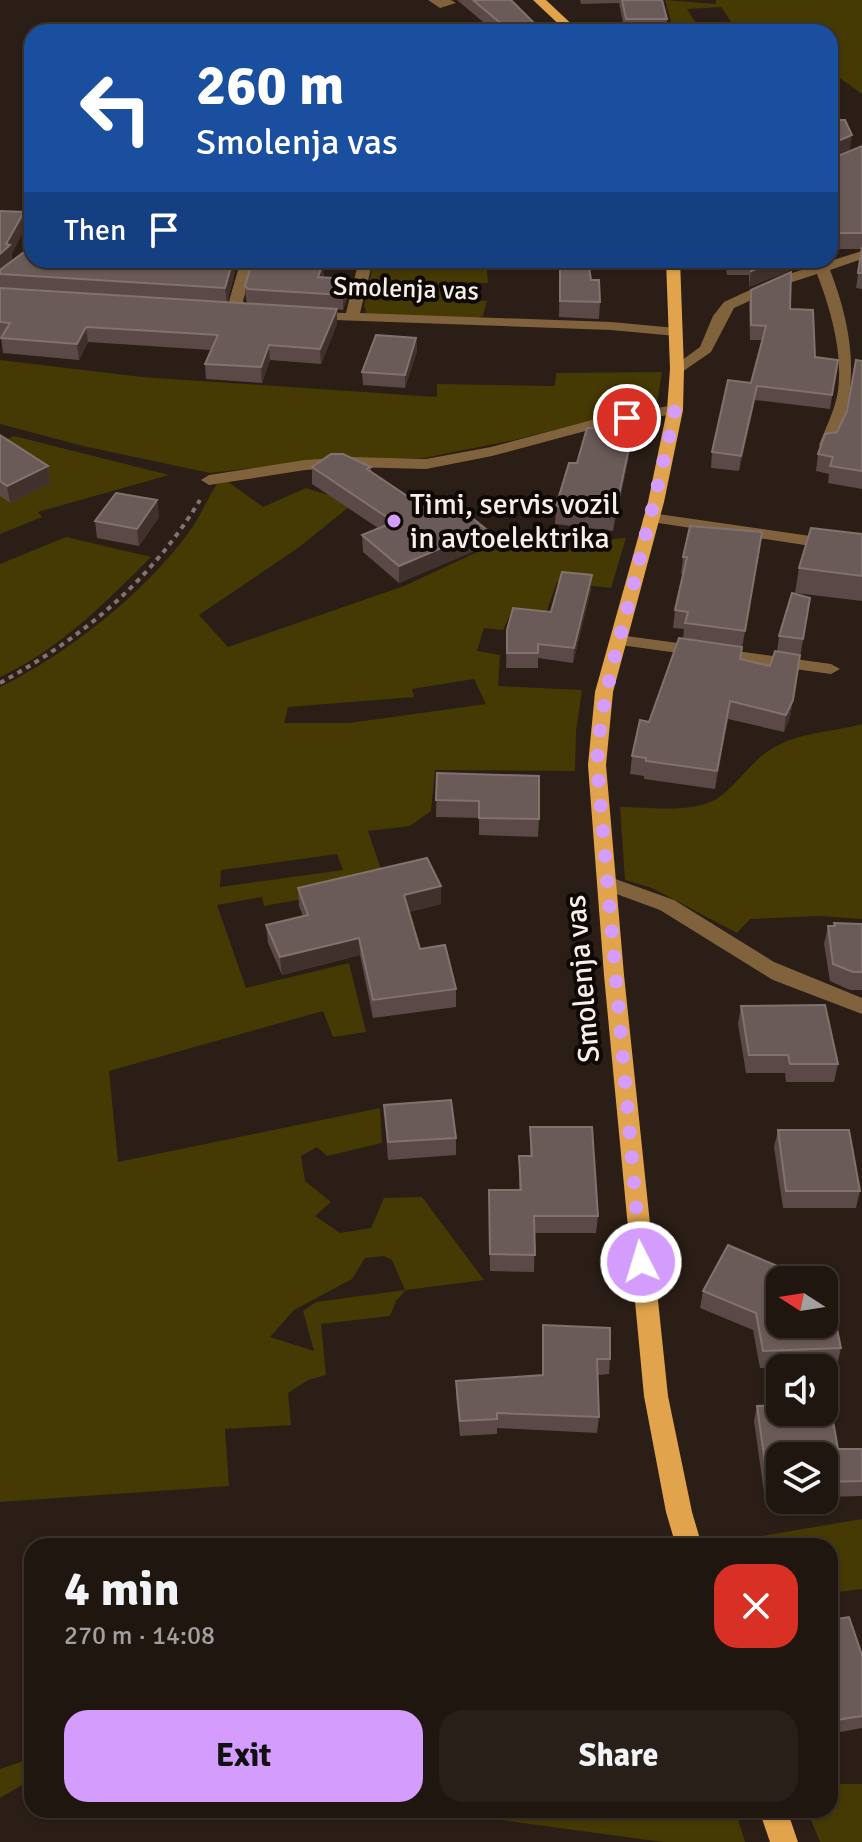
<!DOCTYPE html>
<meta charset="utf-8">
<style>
:root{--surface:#201610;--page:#281f19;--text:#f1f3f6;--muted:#a29f9f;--line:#3d3530;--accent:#d39cfd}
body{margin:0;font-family:Signika,sans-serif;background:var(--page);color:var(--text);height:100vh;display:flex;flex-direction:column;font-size:30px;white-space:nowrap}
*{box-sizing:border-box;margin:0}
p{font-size:26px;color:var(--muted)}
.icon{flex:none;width:44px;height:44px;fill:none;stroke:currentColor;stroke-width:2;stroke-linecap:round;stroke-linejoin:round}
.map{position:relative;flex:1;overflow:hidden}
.drawer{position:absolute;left:24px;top:1538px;width:814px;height:280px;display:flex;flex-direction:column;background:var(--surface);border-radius:24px;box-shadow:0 2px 6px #0004,0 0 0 2px var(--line)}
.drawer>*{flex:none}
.top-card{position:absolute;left:24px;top:24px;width:814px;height:244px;border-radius:24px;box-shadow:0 2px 6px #0004,0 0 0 2px var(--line);background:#1a4fa0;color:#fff;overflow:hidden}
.needle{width:52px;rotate:282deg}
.controls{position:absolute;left:766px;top:1266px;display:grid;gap:16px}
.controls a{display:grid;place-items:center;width:72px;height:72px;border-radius:16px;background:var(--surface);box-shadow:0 2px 6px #0004,0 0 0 2px var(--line);font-size:40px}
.pin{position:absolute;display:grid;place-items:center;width:68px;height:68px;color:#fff;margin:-34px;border:4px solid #fff;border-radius:50%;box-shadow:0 2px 8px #0007}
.me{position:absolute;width:88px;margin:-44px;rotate:355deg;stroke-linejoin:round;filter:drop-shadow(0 0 6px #0008)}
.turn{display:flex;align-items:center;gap:28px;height:168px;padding:0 40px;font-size:36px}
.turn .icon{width:104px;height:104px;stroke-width:2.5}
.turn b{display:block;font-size:56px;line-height:68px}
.then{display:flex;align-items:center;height:76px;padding:0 40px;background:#0003;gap:16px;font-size:30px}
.round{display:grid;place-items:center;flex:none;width:84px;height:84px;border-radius:24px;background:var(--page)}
.summary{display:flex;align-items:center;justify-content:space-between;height:136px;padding:0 40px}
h1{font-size:48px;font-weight:800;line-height:60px}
.action{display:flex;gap:16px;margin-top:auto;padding:16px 40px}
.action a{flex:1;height:92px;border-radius:24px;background:var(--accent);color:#111;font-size:32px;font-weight:800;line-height:92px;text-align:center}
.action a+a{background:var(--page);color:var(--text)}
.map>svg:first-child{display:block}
.green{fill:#453904;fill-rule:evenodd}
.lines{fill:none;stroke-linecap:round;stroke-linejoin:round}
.path{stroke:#81756e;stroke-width:4;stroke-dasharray:5 5;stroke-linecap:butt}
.minor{fill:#80633c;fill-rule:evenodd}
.major{fill:#e1a44c;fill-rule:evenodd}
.wall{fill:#5a4946}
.shaded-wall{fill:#40312c}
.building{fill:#6b5b58;stroke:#81726e;stroke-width:2;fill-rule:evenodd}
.route{stroke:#d39cfd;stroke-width:14;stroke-dasharray:0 25.2}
.poi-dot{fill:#d39cfd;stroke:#0f0906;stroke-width:3}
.labels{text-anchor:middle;stroke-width:8;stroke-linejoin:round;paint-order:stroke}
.far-street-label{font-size:26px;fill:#f7eee8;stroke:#0f0906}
.poi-label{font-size:30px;fill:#f7eee8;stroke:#0f0906;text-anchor:start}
.street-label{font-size:30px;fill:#f7eee8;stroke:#0f0906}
</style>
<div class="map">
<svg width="862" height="1842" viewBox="0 0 862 1842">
<rect width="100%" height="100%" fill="#2b1e16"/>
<path class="green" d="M665 0 716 4V0H862V94L830 71V32H738L721 7 687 9 701 32H674Z
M374 260H486L488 283 448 282 444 300 487 301 483 316 475 319 367 315 364 306Z
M0 360 142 377 437 397V384L555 386 556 373 662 372 657 404 514 440 424 458 324 460 210 473 83 446 0 424Z
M14 436 169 475 38 512 42 517 0 534V442Z
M227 481 263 507 306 488 354 503 298 548 199 615 228 647 404 586 484 549 626 538 611 588 557 582 546 613 512 610 503 630 484 628 477 651 500 655 498 686 582 690 576 731 575 771 435 770 431 811 410 826 368 831 386 884 264 906 262 897 217 905 246 988 349 963 366 1032 333 1037 323 1011 109 1071 118 1162 380 1108 382 1143 327 1156 317 1147 301 1156 305 1181 331 1202 315 1216 340 1233 371 1228 384 1198 422 1197 484 1280 406 1290 396 1301 390 1316 321 1324 326 1375 308 1380 288 1393 291 1425 225 1429 229 1486 0 1502V687C66 655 146 592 189 532 200 517 207 499 217 484ZM474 679 486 704 349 723H284L288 707 414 697 412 689ZM337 854 343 870 220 887 221 870ZM384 1256 392 1260 405 1290 316 1302 303 1311 314 1351 270 1337 294 1310 352 1279 365 1258Z
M66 537 151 557C104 604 61 648 0 677V564Z
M862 724V919L818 916 750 919 737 933 652 888 625 880 620 807C650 807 692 814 718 798 738 784 752 760 773 748 800 732 832 732 862 724Z
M862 1519V1589L830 1593V1546H731L733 1541Z
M32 1758V1779L0 1798V1769Z
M830 1784H862V1842H820L807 1810H830Z
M427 1810H735L745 1842H663Z"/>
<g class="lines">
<path class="path" d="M0 683C82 638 151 581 200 500"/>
<path class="minor" d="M428 0H451L456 3 440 8Z
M862 251V259L830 270C853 329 862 391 832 448H822L819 445C826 427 835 410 838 391 843 353 831 310 817 274L786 284 734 308 711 352 682 372 677 373 670 369 700 347 713 316 724 302 776 278Z
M241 260H255L243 301 250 311 243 315 238 314 229 301Z
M359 260H373L360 313 611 322 676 328 683 332 676 336 611 330 306 319 304 316 311 312 346 313Z
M675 405 683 410 680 413 604 426 492 456 426 469 352 467 305 470 209 485 201 480 209 475 305 460 352 457 426 459 491 447 603 417Z
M651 513 831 539 839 544 831 549 645 521 643 518Z
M619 635 831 664 840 669 831 674 613 644 610 640 613 636Z
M607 876 674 900 774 962 862 998V1014L773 980 660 910 600 888 597 883Z"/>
<path class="major" d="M533 0H546L580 32H567Z
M666 260H680L684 369 683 410 664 502 613 692 606 765 624 975 668 1396 692 1512 702 1546H676L666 1512 644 1396 604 975 588 765 595 692 648 502 667 410 670 369Z
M759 1810H787L798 1842H770Z"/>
</g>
<path class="wall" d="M457 0H511L543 32H495Z
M580 0H662L667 19 666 32H625L619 3 581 4Z
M830 120 850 150 831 158 862 146V289L856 288 862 249H830Z
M0 211 24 212 26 226 12 253V259L1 270 32 260H238L227 302 248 304 246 300 245 286 253 260H321V263L324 277 348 294 343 310 337 309V324L321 364 270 360 262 383 206 379 205 364 211 350 88 342 79 360 3 353 1 337H0Z
M560 260 591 280 600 302 599 319 559 317Z
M721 260H790L789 271 749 287V275H727L726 267H721Z
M751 290 790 309 815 357 838 360 830 409 755 400 739 471 711 468 712 452 751 383 762 340H750L749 304Z
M416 338 417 351 405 388 363 385 362 372Z
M862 361V489L828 483 829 474 816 471 818 454 837 432 847 411Z
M636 415 634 432 613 531 555 524 556 506 595 428Z
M0 435 48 466 50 483 10 503 0 496Z
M312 467H371V471L425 508 486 529V546L399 583 363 552 362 535 378 528 312 484Z
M157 500 159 517 139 546 97 538 95 521Z
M862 534V601L795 593 799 568Z
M760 549 740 659 770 666 777 652 779 636 810 598 790 717 784 732 728 719 715 789 644 779V776L630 774 632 756 649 722 683 639 684 629 673 628 675 610 683 574H681L683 557Z
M591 589 573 663 538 658V668H506L507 630 551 612Z
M437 773 539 819 538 837 479 835V818L436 817Z
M441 886V904L409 912 420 949 456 989V1007L373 1018 360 955 282 975 268 943 266 925 303 916 299 906 298 888Z
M834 923 862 924V990H850L830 981 824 944 828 926H834Z
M741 1006 838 1064 834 1082H786L785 1073H746L738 1024Z
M384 1105 456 1138V1155L388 1160Z
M530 1127 598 1216 596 1233H535L534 1272 490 1271 489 1190H519V1156H530Z
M778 1130 860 1191 856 1208H783L774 1147Z
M703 1291 841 1348 837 1365 760 1368 753 1330 700 1308Z
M543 1325 610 1359 609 1374 598 1375 599 1417 597 1433 497 1428V1434L460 1436 456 1396V1381L542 1375Z
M757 1406 838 1449H862V1496L824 1497V1456H780V1498L765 1499 754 1421Z
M830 1620 862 1655V1728L830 1734Z"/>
<path class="shaded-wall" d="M852 135 850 150 830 159 831 144Z
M24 212 26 226 12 253V259L0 270V254Z
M233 260H238L227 303 225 288Z
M779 260H790L789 271 749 287 751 271Z
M323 263 324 277H318Z
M347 279 348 294 343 310V295Z
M337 309V324L321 364 320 349Z
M86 327 88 342 79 360 77 344Z
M416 338 417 351 405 388V375Z
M269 345 270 360 262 383 261 367Z
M757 386 755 400 739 471 741 456Z
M636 415 634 432 613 531 615 514Z
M48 466 50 483 10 503 7 486Z
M157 500 159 517 139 546 137 529Z
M486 529V546L399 583V566Z
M592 575 591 589 573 663 574 648Z
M800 655 790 717 784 732 786 715Z
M730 701 728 719 715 789 717 771Z
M441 886V904L404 913V895Z
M359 938 360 955 282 975 280 957Z"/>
<path class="building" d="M473 0H511L543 32H511Z
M622 0H662L667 19H626Z
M830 120H845L852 135 831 144V159L862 146V233H830Z
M0 211 24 212 6 244 10 245 0 254Z
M32 246V260H233L225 288 0 274V270Z
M862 247V273H858Z
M253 260H316L315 262 323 263 318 277 347 279 343 295 248 289 245 286Z
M560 260H588L591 280H599L600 302 560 301Z
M751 260H779L751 271Z
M791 272 790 309 813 310 815 357 838 360 832 395 757 386 741 456 712 452 728 380 751 383 766 326 751 325V290Z
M0 288 337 309 320 349 269 345 261 367 205 364 218 335 86 327 77 344 1 338 10 323 0 322Z
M376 335 416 338 405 375 362 372Z
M856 360 862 361V471L830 466 833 457 818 454 825 434 837 432 847 411Z
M599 414 636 415 615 514 556 506 569 463H577L587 428H595Z
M0 435 48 466 7 486 0 481Z
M331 454H343L371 467 367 469 425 508 447 498 486 529 399 566 362 535 394 522 312 467Z
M116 493 157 500 137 529 95 521Z
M690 526 762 532 745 631 685 623 688 612 675 610 687 557H683Z
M811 528 862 534V576L799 568Z
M562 572 592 575 574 648 538 644V653H507V630L513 608 551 612Z
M792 593 810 598 803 639 779 636Z
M679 638 742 647 740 659 770 666 775 651 800 655 793 700 786 715 730 701 717 771 646 761V758L632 756 640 720 649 722Z
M437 773 539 776V819L479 818V801L436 800Z
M427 858 441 886 404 895 420 949 445 945 456 989 373 1000 359 938 280 957 266 925 308 915 298 888Z
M834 923 862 924V972H853L833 964 828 926H835Z
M825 1005 838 1064H790L788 1055H749L741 1006Z
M451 1100 456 1138 388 1142 384 1105Z
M530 1127H592L598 1216H534L535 1255 490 1254 489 1190H521L519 1156H532Z
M778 1130H849L860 1191H786Z
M728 1245 782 1268 824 1266 841 1348 763 1351 756 1313 703 1291ZM780 1280H824V1324H780Z
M543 1325 610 1328V1359H597L599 1417 497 1413V1419L460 1421 456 1381 543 1375Z
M824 1404H830L838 1449H862V1481L824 1482V1456H780V1483L768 1484 757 1406 780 1405V1412H824Z
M849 1617 862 1655V1716L830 1721V1620Z"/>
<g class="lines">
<path class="route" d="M627 418 675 410C661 475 645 538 629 602 615 657 599 708 597 765L641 1262"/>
</g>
<circle class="poi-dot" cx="394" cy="521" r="8"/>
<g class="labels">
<g class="far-street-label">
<text transform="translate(406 288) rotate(2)" y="9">Smolenja vas</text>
</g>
<g class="poi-label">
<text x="410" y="514">Timi, servis vozil<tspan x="410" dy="34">in avtoelektrika</tspan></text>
</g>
<g class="street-label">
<text transform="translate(582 979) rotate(-95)" y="10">Smolenja vas</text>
</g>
</g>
</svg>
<div class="controls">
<a><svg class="needle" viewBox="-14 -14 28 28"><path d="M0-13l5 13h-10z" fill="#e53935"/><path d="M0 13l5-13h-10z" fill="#a29f9f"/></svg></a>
<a><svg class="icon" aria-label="sound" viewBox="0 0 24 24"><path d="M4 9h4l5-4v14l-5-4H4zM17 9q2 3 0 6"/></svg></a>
<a><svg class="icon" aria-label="layers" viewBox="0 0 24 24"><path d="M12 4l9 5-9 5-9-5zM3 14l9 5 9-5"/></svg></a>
</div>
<div class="pin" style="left:627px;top:418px;background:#d93025"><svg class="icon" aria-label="arrive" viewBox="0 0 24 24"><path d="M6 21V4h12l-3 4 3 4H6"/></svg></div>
<svg class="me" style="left:641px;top:1262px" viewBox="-20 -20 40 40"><circle r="17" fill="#d39cfd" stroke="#fff" stroke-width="3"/><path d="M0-11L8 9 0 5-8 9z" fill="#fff"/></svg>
<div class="top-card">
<div class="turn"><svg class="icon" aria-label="left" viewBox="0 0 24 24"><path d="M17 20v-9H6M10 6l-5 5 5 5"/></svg><div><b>260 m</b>Smolenja vas</div></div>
<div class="then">Then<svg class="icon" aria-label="arrive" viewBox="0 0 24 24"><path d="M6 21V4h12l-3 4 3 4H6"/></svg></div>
</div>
<section class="drawer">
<div class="summary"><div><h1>4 min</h1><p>270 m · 14:08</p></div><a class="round" style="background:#d93025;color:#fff"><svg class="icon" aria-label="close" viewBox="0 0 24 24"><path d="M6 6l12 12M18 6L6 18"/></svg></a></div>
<div class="action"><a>Exit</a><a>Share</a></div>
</section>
</div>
